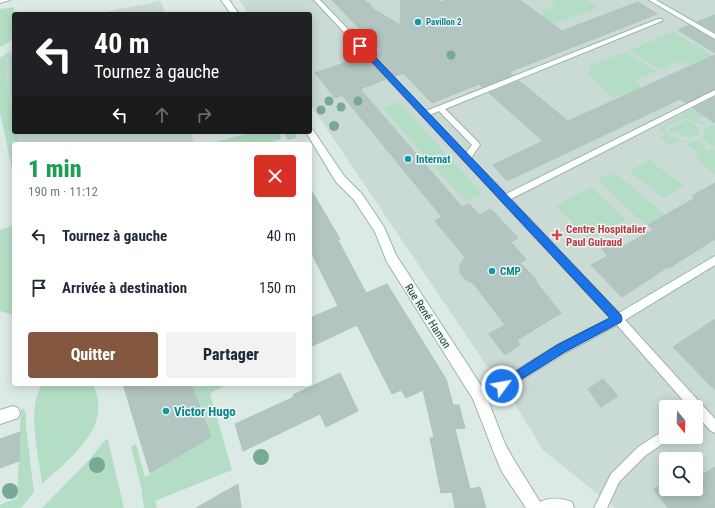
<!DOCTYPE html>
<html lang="fr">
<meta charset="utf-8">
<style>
:root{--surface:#fff;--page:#f2f2f3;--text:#1f2937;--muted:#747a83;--accent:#83583e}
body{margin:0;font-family:"Roboto Condensed",sans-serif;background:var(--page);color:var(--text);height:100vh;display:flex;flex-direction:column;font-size:15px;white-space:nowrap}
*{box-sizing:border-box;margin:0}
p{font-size:13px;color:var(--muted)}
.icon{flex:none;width:22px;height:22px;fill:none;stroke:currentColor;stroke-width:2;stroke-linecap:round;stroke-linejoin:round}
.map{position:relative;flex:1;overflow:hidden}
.details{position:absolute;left:12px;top:142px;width:300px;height:244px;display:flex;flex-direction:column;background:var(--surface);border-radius:4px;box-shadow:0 2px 10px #0003}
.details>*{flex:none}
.guide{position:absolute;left:12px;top:12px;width:300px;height:122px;border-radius:4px;box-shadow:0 2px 10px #0003;background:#202124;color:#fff;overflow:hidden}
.needle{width:26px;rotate:161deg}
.fabs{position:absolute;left:659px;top:400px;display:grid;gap:8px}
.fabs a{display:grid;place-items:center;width:44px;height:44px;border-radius:4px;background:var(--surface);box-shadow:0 2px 10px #0003;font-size:20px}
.pin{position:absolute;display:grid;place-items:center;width:34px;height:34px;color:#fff;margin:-17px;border-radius:8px;box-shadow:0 2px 6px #0006}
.me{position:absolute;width:44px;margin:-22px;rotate:58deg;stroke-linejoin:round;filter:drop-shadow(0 0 3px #0008)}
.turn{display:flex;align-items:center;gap:14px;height:84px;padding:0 16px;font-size:18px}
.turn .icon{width:52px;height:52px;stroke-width:2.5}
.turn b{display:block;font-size:28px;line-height:34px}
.lanes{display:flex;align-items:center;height:38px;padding:0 16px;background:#0003;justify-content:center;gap:20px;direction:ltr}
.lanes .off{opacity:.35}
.round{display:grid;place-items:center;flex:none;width:42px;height:42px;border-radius:4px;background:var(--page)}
.overview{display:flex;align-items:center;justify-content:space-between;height:68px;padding:0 16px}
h1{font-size:24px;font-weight:800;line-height:30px;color:#1e9e55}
.cta{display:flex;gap:8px;margin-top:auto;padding:8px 16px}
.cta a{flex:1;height:46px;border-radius:4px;background:var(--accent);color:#fff;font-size:16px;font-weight:800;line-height:46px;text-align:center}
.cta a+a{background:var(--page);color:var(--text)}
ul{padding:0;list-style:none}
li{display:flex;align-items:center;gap:12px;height:52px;padding:0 16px}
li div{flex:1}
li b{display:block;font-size:15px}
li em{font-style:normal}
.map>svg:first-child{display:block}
.built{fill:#cadad5;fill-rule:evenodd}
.green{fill:#b3dec5}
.building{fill:#b2c5c0;stroke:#aec4bf}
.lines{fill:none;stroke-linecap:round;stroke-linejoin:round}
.service-casing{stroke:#9fb2ae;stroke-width:2}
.minor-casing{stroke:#9fb2ae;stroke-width:2}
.secondary-casing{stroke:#9bb7b1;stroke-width:2}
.service{fill:#fff;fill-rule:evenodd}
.minor{fill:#fff;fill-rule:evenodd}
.secondary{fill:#fff;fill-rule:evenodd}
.tree{fill:#77a994}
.route{fill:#1a73e8;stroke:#114b97}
.culture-dot{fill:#0f9aa8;stroke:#edf7f3;stroke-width:1.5}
.health-dot{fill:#e0444e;stroke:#edf7f3;stroke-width:1.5}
.labels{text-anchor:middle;stroke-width:3;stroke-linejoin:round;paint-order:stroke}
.far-culture-label{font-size:9px;font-weight:bold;fill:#0d838f;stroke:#edf7f3;text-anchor:start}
.culture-label{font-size:11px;font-weight:bold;fill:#0d838f;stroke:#edf7f3;text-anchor:start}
.health-label{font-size:11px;font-weight:bold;fill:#be3a42;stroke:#edf7f3;text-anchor:start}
.street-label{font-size:11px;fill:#1d3a37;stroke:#edf7f3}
.near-culture-label{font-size:13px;font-weight:bold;fill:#0d838f;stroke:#edf7f3;text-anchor:start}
</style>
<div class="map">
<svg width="715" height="508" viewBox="0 0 715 508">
<rect width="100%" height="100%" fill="#dceae6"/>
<path class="built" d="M239 0H715V508H615L543 450 496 373 487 366 310 104V14H249ZM666 407H696V437H666ZM666 459H696V489H666Z
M160 1 166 14H95Z
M14 51V117L6 81 8 52Z
M17 132H190L195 144H20Z"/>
<path class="green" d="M558 0H587L599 8 553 24 544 18 543 11 555 6 551 3Z
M14 7 12 38 9 42 0 47V9Z
M673 32 713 56 690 66C679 58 671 65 660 70L630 50Z
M8 52 6 81 14 117V132H17L20 144H14V178L0 113V58Z
M626 52 656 72 636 80 637 84 641 88 622 97 619 94 613 97 596 83 598 82 588 74 591 65Z
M14 55V95L10 96 9 57Z
M399 102 482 194 465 201 383 108Z
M693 109 703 116 698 119 705 124 700 125C688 118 688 116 676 122 670 124 667 124 665 129L669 136 685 141 683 142 680 140 670 145 660 137 666 134 658 128Z
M687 120 695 125 700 131 699 135 691 137H681V133L673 131V135L670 132V129L672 127Z
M712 124 715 126V148L702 139 704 135 703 130Z
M253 132H294L297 138 288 140 284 133 280 134 281 139 264 144H209Z
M691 141H699L704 144 701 146 708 151 712 149 715 151V174L694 157 700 154 687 145Z
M649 160 684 186 663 198 629 171Z
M614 172 665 215 648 225 638 218 597 180Z
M591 187 626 220 588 239 556 206Z
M14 225V315L0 311V230Z
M42 384H93C95 390 98 396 98 402 103 435 63 464 42 484 39 456 26 409 42 384Z
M191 384H229L210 393 232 470 155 501 157 508H144L141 487 131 447 136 444 145 477 211 437Z
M21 409H24L26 415V426L34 492 21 508H0V505L17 498Z
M106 439 108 440 124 508H42L89 460Z"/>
<path class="building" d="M332 0H363L370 4 373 9 400 25 401 0H438L441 2 448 0H520L562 31 638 2 657 14 509 72 513 75 482 87 479 84 432 103 403 73 395 76 373 53 381 51Z
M715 15V32L697 22Z
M689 25 715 40V53L678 30Z
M715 55V89L686 103 680 99 507 181 493 165 543 141 489 93 519 81 568 121Z
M364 56 386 79 360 89 462 207 469 204 479 215 491 209 518 238 511 242 526 259 520 263 537 280 536 282 561 313 517 340 520 345 505 355 489 334 505 325 474 284 465 279 460 272V265L465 257 435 221 442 217 342 95 335 98 315 73Z
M715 97V123L693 108Z
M715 183V239L669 268 668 267 622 297 591 265 608 256 601 249 615 241 622 247 653 230 648 225 695 198 692 196Z
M310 188 340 239 338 240 366 293 387 284 446 379 453 405H459L465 428 455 429 470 489 480 487 486 508H455L452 492 441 493 430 438 434 437 423 390 406 398 401 390 392 394 357 325 310 347V318L338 306 310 250Z
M715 319V390L673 347Z
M340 373 358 411 326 427 320 414 243 451 235 424 294 397 293 395Z
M603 379 618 396 601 407 588 389Z
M123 384H191L211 437 150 473Z
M20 432 19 461 0 468V439Z
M696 466 703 474 715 467V508H668L654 490 666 480V489H696Z
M238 484 241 508H196Z"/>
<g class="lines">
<g class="service-casing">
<path id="service" d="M314 0H320L426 111 658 19H662V21L445 109 479 143 480 145 471 158 506 194 715 90V95L511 199 619 313 715 256V265L625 320 715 419V433L711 431 700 419 696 421V407H689L617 325 565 353 507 389 479 400 475 399 474 395 475 391 499 381 557 345 610 318ZM439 111 472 145 466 153 430 115Z
M649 0H656L715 34V39Z
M666 429V437H671L670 439 646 455 619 482 607 508H594L611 474 638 447Z"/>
</g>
<g class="minor-casing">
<path id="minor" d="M221 0H229L239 14H231Z
M310 129 313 130 344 176 362 194 384 227 396 255 484 390 505 444 514 460 540 502C551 497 561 498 572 502L574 508H526L502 472 494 453 473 399 387 262 375 232 354 200 336 182 307 134 305 132H310Z
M13 406 18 408 20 413 18 418 0 424V410Z"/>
</g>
<g class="secondary-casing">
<path id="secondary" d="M0 0H10L0 3Z"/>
</g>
<use href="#service" class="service"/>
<use href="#minor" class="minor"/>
<use href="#secondary" class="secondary"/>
</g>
<g class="tree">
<circle cx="451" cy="55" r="4.5"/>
<circle cx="329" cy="101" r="4.5"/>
<circle cx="358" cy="101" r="4.5"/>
<circle cx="341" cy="107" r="4.5"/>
<circle cx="321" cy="110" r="4.5"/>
<circle cx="334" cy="126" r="5"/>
<circle cx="261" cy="457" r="8"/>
<circle cx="97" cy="465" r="8"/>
<circle cx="10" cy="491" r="8"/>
</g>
<path class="route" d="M358 44H363L621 315 622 319 621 322 565 352 506 389 502 391 499 389 497 386 499 382 557 345 610 318 358 47Z"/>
<g class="culture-dot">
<circle cx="418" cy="22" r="4"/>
<circle cx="408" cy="159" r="4"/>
<circle cx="492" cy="271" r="4"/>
<circle cx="166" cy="411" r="4"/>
</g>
<path class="health-dot" d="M555 229h4v4h4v4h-4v4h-4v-4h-4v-4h4z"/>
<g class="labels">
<g class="far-culture-label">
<text x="426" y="25">Pavillon 2</text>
</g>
<g class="culture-label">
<text x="416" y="163">Internat</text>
<text x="500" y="275">CMP</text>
</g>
<g class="health-label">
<text x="566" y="233">Centre Hospitalier<tspan x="566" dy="13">Paul Guiraud</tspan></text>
</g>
<g class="street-label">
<text transform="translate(428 316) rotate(57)" y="4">Rue René Hamon</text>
</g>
<g class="near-culture-label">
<text x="174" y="416">Victor Hugo</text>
</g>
</g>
</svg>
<div class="fabs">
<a><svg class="needle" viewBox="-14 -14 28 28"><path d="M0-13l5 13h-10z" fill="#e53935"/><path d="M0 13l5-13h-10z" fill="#747a83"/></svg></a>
<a><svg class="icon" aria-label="search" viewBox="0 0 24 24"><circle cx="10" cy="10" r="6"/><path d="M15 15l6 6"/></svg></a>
</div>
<div class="pin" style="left:360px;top:46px;background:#d93025"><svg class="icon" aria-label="arrive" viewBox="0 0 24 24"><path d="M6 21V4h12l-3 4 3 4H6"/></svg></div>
<svg class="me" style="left:502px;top:386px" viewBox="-20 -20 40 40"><circle r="17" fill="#1a73e8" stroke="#fff" stroke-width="3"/><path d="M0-11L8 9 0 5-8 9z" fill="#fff"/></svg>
<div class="guide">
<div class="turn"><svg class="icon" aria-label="left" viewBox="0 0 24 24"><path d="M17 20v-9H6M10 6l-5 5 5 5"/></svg><div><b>40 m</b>Tournez à gauche</div></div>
<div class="lanes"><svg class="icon" aria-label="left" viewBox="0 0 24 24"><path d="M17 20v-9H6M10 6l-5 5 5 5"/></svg><svg class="icon off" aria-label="ahead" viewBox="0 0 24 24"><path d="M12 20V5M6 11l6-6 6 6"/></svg><svg class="icon off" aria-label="right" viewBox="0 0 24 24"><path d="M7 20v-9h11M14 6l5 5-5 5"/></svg></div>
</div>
<section class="details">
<div class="overview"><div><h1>1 min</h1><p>190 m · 11:12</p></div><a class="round" style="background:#d93025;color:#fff"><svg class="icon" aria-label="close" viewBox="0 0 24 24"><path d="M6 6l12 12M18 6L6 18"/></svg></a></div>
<ul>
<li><svg class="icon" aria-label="left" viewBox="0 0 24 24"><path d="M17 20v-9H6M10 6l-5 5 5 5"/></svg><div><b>Tournez à gauche</b></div><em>40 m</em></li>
<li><svg class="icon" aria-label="arrive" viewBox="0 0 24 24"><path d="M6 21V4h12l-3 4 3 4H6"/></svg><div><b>Arrivée à destination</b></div><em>150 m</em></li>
</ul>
<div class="cta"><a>Quitter</a><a>Partager</a></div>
</section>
</div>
